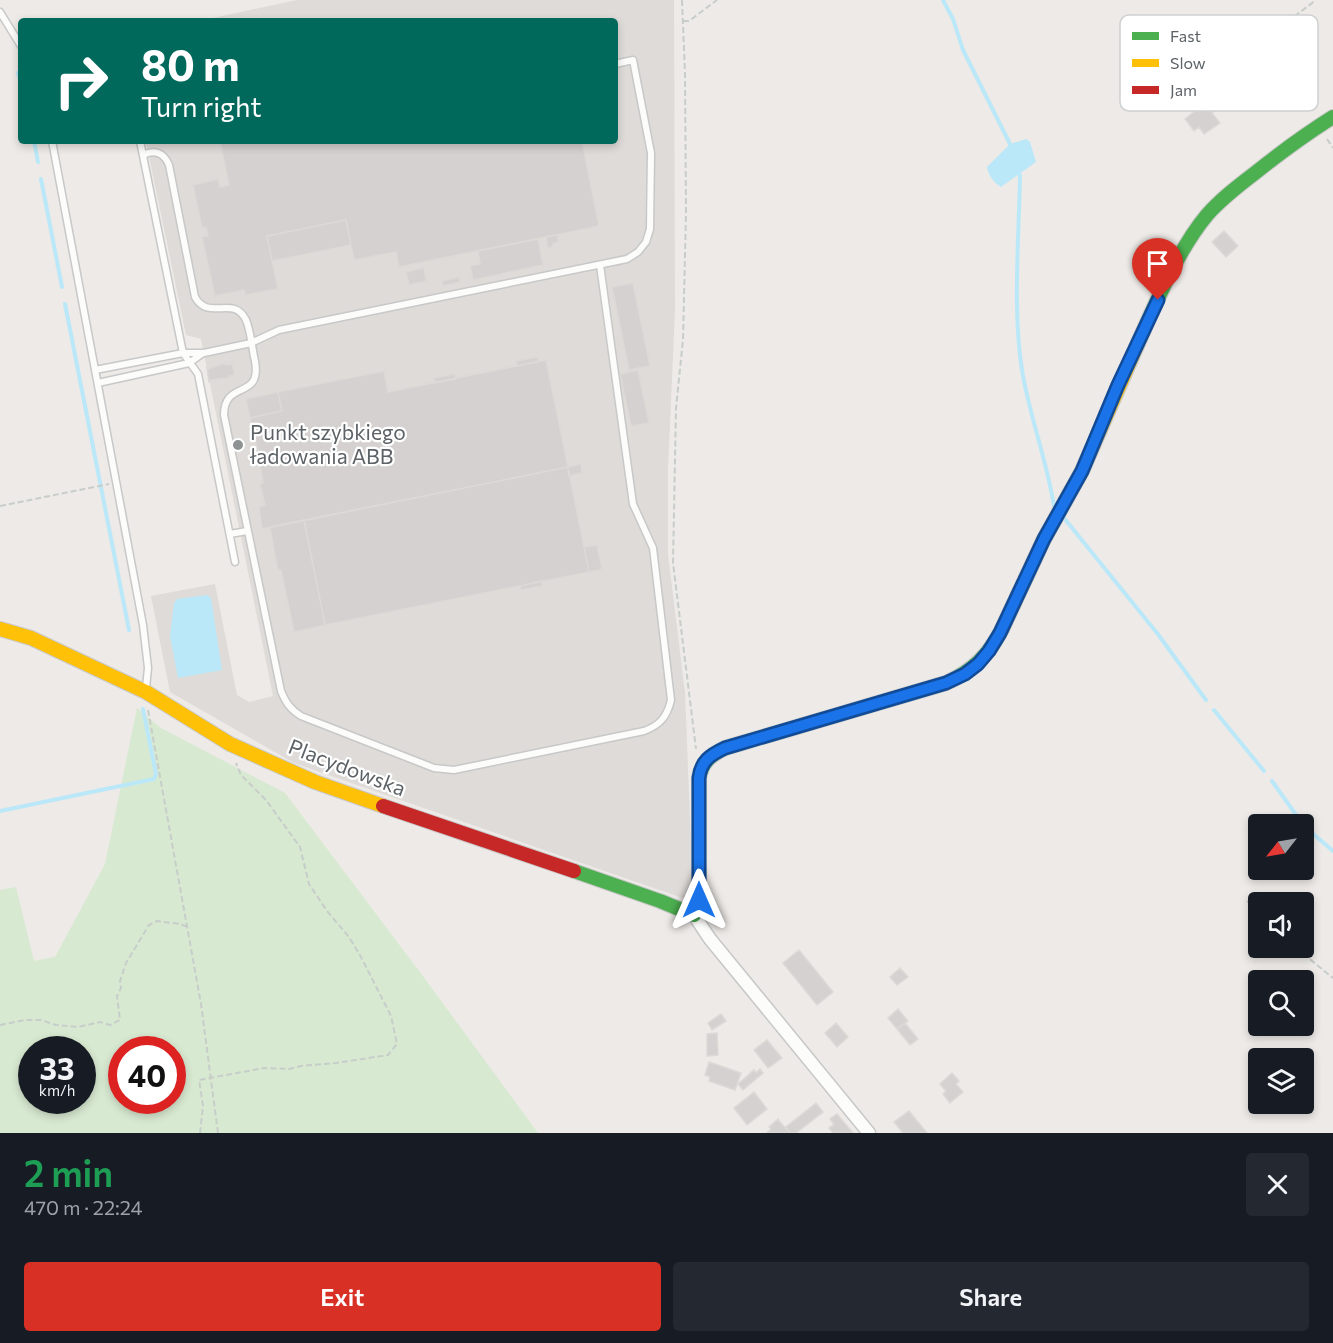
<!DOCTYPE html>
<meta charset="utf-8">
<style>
:root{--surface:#171b24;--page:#242831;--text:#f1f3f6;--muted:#9ea1a6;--accent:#d93025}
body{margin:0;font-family:Commissioner,sans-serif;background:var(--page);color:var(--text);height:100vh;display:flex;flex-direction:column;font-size:22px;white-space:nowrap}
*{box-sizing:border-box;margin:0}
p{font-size:20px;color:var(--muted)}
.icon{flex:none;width:33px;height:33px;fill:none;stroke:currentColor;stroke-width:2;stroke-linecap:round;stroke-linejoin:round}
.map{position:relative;height:1133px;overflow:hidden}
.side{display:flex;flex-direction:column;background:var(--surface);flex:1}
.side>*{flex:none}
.hud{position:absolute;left:18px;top:18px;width:600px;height:126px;border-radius:6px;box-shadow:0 3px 9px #0003;background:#00695c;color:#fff;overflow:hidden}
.needle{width:39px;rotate:239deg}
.fabs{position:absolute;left:1248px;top:814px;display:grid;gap:12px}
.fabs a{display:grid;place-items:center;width:66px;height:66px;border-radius:6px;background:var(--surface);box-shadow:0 3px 9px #0003;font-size:30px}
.speed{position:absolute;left:18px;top:1036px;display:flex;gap:12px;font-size:30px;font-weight:700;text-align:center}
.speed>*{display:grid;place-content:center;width:78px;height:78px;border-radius:50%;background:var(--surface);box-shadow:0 3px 9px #0003;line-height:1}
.speed small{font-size:15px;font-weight:400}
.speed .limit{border:9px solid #d22;background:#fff;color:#111}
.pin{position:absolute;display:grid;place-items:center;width:51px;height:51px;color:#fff;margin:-62px -26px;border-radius:50% 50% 50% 0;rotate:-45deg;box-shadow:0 0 6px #0007}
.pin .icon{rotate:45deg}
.me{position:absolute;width:66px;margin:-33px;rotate:0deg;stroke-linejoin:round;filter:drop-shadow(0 0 4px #0008)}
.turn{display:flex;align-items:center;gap:21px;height:126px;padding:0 24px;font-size:27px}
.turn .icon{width:78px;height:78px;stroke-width:2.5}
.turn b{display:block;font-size:42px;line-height:51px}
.round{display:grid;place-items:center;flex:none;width:63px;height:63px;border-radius:6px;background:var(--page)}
.summary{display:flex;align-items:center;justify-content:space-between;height:102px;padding:0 24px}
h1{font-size:36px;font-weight:600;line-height:45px;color:#1e9e55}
.primary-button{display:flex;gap:12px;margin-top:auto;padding:12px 24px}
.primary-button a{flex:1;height:69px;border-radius:6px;background:var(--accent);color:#fff;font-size:24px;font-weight:600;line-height:69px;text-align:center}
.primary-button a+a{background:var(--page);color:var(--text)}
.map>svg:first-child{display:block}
.industrial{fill:#dedbd8}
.green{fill:#d8e9d1;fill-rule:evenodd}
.water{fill:#bbe8f8}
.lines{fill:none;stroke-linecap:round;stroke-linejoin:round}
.stream{stroke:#bbe8f8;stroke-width:4}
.building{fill:#d4d1d0;stroke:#dcdad6;stroke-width:1.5}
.lane-casing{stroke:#c8c8c8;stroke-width:9}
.street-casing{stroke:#c8c8c8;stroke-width:15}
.fast-casing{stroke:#c8c8c8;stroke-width:16}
.slow-casing{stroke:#c8c8c8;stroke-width:16}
.jam-casing{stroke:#c8c8c8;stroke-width:16}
.path{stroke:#c7cdc9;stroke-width:2;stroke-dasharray:6 3;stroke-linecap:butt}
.lane{stroke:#fcfcfb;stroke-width:6}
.street{stroke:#fcfcfb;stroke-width:12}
.fast{stroke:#4caf50;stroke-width:14}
.slow{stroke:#ffc107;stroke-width:14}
.jam{stroke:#c62828;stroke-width:14}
.route-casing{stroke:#114b97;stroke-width:15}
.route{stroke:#1a73e8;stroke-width:10}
.poi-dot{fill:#8f9293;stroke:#fff;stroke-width:2}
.labels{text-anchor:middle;stroke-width:4.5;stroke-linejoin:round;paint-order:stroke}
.poi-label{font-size:21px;fill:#5c6266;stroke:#fff;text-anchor:start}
.street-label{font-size:21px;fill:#5c6266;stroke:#fff}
.key{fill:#fff;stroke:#ced0d1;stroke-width:1.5}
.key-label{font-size:16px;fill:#5c6266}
</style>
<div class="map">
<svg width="1333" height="1133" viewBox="0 0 1333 1133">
<rect width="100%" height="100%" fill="#edeae7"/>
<path class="industrial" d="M297 0H674L675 310 668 469V554L685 693 691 845V901L294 763 170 692 151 596 215 584 237 695 249 702 273 696 201 339 186 335 146 142 615 141V21H199Z"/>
<path class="green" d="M137 708 161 728 285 793 425 979 538 1133H0V890L16 887 34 961 55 957 105 864ZM32 1050H82V1101H32ZM122 1050H172V1101H122Z"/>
<path class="water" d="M1026 139 1030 142 1036 162 1001 187C994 183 988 175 987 167L1010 144Z
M207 595 211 598 222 670 178 678 170 636 174 603 177 599Z"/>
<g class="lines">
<path class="stream" d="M943 0 953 19 963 50 1010 144
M18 73 21 83
M34 141 38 162
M1020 175C1019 238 1012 315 1023 376 1031 420 1047 462 1054 506
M41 179 62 287
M65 304 129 630
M1064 518 1157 633 1206 700
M1214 710 1264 771
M1272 781 1304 826 1333 851
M0 811 154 779 156 774 143 709"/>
</g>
<path class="building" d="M1209 100 1216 110 1212 113 1220 123 1204 134 1199 127 1194 131 1185 119Z
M220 141H582L599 226 399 267 396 252 354 260 346 220 267 236 278 289 245 295 244 290 215 296 202 237 208 236 206 227 202 228 193 185 218 179 220 187 229 185Z
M346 220 351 245 272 261 267 236Z
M1224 231 1238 246 1226 257 1212 242Z
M557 235 559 242 552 244 553 247 548 248 546 237Z
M538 239 543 265 473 280 470 266 480 264 478 251Z
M424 268 426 281 409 285 406 272Z
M459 277 460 282 443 286 442 281Z
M633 283 650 366 629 370 612 287Z
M538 357V362L517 366 516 361Z
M546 360 568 467 262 529 259 507 265 505 261 489 260 483H263L258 450 250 418 282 411 278 392 384 371 388 392Z
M232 362 235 377 234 375 229 376V378L210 380V382H209L207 368 208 369 226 363V365L231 364Z
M638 370 649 423 631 426 620 374Z
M455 374 456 379 435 383 433 378Z
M278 392 282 411 250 418 246 399Z
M581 464 582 473 569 476 568 467Z
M568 467 589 572 325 625 304 520Z
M304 520 325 625 294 632 281 570H278L277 567 270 527Z
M597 545 602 569 589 572 584 547Z
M541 581 542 586 521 590 520 586Z
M799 950 833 992 817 1005 783 963Z
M900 968 908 977 897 985 890 977Z
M898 1009 908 1021 897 1029 888 1018Z
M721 1014 726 1021 712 1030 708 1023Z
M836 1023 848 1037 837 1047 825 1033Z
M905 1023 918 1039 910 1045 897 1029Z
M717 1033 718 1055 707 1056V1034Z
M767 1040 782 1058 768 1068 754 1050Z
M709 1062 741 1073 735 1090 709 1081 710 1077 705 1075Z
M760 1069 763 1073 743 1090 738 1084 754 1070 756 1073Z
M952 1073 959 1081 956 1084 963 1092 950 1103 943 1094 946 1091 940 1084Z
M754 1092 767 1109 747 1125 734 1108Z
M816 1103 823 1112 796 1133H790L786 1127Z
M909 1111 927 1133H903L894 1122Z
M837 1114 853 1133H833L829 1128 834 1124 830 1119Z
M778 1119 780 1122 790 1133H767L771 1129 769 1127Z"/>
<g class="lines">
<g class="lane-casing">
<path id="lane" d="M0 12 21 46
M52 141 143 625 148 668 146 688
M140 141 183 353 198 374 235 562
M143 155C155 149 164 153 169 165L195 297C209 322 233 294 246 320 251 332 252 349 255 361 262 401 224 379 224 415L281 691C286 703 290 709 301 716L434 768 454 770 644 731C660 725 667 717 671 700L653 548 633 504 600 265
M95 370 183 353H204L251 343 279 330 627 259 638 252 646 242 650 229 651 153 633 60 615 64
M98 383 189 363 203 353
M230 534 247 531"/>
</g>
<g class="street-casing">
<path id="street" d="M694 915 710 939 869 1133"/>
</g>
<g class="fast-casing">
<path id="fast" d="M1143 332C1159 295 1181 246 1207 215 1221 199 1238 186 1255 173 1280 153 1306 134 1333 117
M574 871 660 901 694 915 699 900V778C702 762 711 755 725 748L946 683C972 671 989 655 1002 629"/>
</g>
<g class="slow-casing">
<path id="slow" d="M0 629 31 638 146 692 230 744 315 782 383 806
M1002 629 1044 539 1082 471 1143 332"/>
</g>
<g class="jam-casing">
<path id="jam" d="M383 806 574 871"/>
</g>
<path class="path" d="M682 0 685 73 686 213 683 340 676 408 673 563 696 749
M683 21H689L717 0
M1180 104 1316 0
M1327 139 1333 148
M0 506 109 484
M148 710 201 1004 218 1133
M1247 901 1258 912
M1296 948 1333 978
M0 1025 25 1020H41L56 1025 78 1027 100 1022 110 1025 120 1020 117 996 121 988 120 981 126 963 149 925 157 921 180 924 188 927
M200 1133 203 1106 199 1080 264 1068 289 1069 301 1066 336 1063 388 1055 397 1044 391 1016 361 957 349 937 327 911 309 884 300 847 266 800 241 775 236 763"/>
<use href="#lane" class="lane"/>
<use href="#street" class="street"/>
<use href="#fast" class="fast"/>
<use href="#slow" class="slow"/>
<use href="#jam" class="jam"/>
</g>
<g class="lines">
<g class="route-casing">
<path id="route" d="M699 900V778C701 761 710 755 725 748L946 683 965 674 978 664 989 651 1000 633 1044 539 1082 471 1118 385 1158 300"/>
</g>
<use href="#route" class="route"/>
</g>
<circle class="poi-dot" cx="238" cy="445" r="6"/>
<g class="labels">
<g class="poi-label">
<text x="250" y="440">Punkt szybkiego<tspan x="250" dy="24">ładowania ABB</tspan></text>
</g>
<g class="street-label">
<text transform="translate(347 768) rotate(21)" y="7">Placydowska</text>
</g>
</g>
<rect x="1120" y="15" width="198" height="96" rx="9" class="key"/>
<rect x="1132" y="32" width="27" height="8" fill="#4caf50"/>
<rect x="1132" y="59" width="27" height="8" fill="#ffc107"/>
<rect x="1132" y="86" width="27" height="8" fill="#c62828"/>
<g class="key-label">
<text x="1170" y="42">Fast</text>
<text x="1170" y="69">Slow</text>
<text x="1170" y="96">Jam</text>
</g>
</svg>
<div class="fabs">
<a><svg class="needle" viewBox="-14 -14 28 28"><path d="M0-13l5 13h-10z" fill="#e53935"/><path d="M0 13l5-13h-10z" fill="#9ea1a6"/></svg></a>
<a><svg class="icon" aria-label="sound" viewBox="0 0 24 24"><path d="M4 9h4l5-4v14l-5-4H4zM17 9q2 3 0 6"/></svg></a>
<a><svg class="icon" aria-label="search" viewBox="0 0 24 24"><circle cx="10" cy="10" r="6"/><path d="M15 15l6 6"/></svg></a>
<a><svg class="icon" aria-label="layers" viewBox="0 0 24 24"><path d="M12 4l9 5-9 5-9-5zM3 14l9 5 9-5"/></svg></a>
</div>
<div class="speed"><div>33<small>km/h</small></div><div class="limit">40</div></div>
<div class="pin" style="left:1158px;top:300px;background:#d93025"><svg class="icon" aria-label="arrive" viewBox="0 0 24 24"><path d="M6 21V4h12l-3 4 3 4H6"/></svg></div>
<svg class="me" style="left:699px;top:900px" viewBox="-20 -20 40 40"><path d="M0-17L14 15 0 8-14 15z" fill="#1a73e8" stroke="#fff" stroke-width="4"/></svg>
<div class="hud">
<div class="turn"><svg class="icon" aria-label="right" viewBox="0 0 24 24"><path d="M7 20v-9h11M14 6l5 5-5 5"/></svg><div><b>80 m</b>Turn right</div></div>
</div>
</div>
<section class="side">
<div class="summary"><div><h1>2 min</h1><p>470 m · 22:24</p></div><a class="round"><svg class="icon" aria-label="close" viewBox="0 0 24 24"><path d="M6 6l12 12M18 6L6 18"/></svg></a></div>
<div class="primary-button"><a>Exit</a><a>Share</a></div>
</section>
